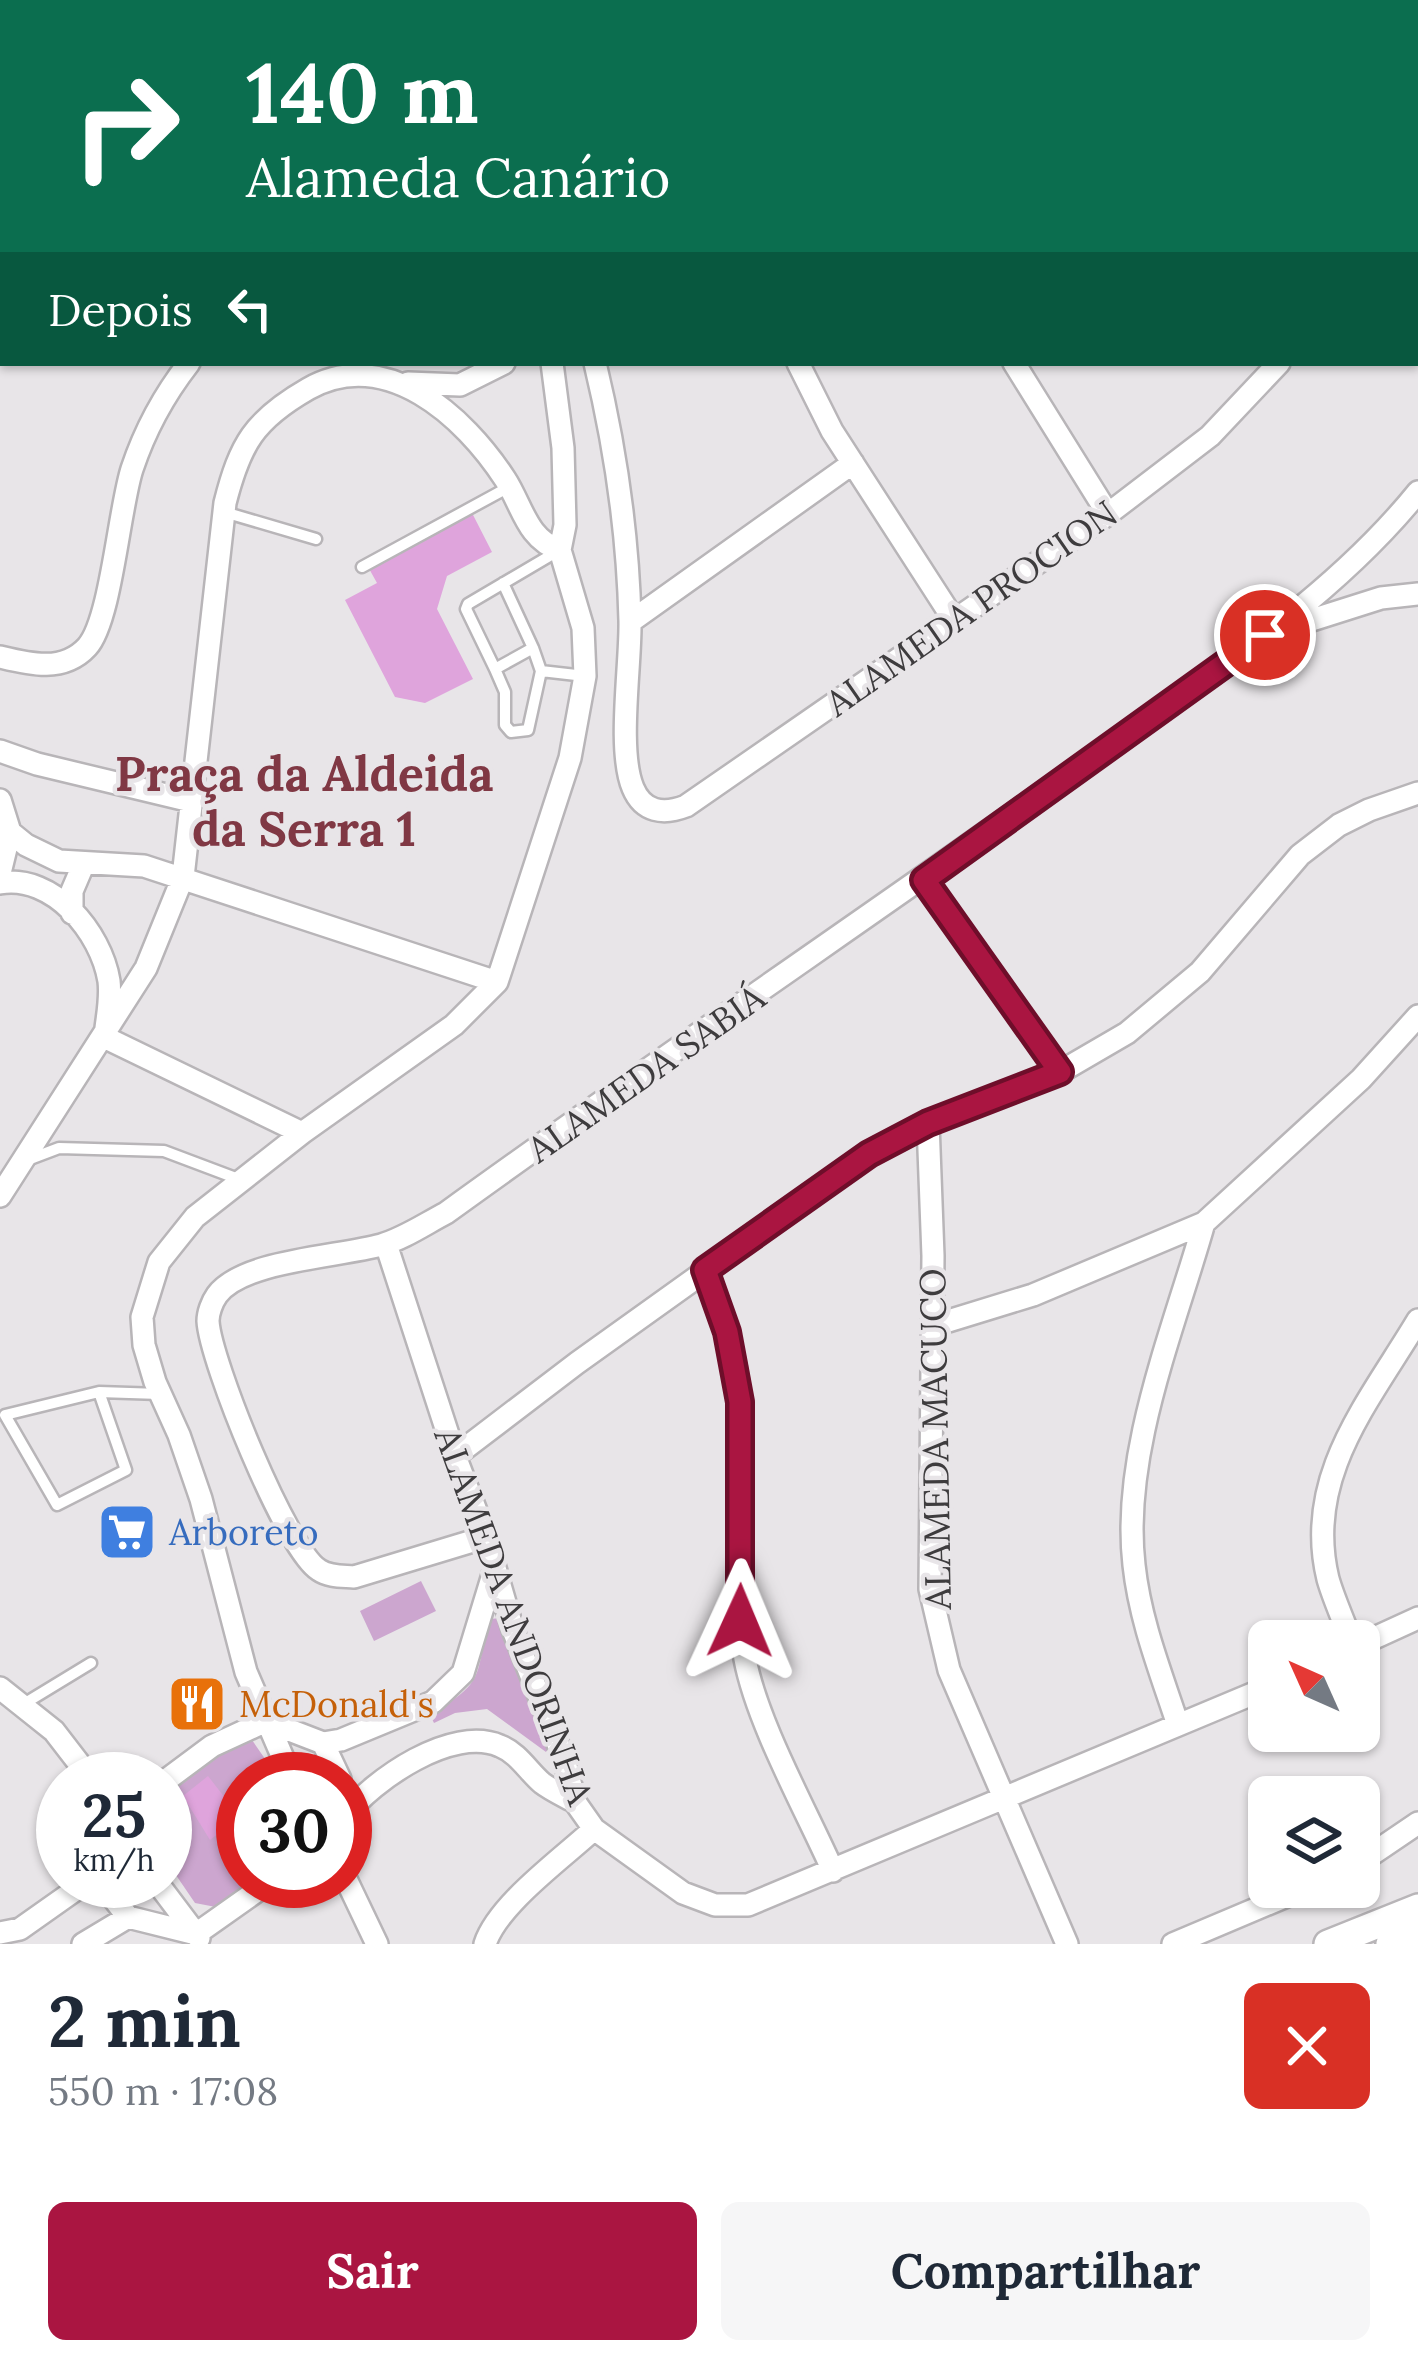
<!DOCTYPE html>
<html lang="pt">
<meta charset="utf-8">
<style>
:root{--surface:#fff;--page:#f6f6f7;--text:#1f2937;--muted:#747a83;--accent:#aa1541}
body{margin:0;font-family:Lora,serif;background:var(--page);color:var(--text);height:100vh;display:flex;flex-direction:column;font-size:45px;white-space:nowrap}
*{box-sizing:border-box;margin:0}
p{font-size:39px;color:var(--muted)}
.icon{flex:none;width:66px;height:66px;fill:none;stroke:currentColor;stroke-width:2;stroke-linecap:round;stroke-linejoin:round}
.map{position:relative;height:1944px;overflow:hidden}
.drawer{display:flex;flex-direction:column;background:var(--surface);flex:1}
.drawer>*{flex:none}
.hud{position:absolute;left:0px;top:0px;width:1419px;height:366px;box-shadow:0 3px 9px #0004;background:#0b6e4f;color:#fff;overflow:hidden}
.needle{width:78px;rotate:315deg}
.fabs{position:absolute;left:1248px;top:1620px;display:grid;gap:24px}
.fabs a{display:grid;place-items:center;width:132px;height:132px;border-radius:18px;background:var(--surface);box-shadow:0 3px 9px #0004;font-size:60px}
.speed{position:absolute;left:36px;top:1752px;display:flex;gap:24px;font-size:60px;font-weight:700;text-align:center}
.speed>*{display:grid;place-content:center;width:156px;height:156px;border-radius:50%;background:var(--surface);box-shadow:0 3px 9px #0004;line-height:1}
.speed small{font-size:30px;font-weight:400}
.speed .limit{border:18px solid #d22;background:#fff;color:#111}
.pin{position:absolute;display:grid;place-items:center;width:102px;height:102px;color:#fff;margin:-51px;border:6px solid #fff;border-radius:50%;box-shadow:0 3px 12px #0007}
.me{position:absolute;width:132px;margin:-66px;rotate:1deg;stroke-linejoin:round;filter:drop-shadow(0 0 9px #0008)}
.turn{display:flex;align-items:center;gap:42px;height:252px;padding:0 48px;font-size:54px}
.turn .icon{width:156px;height:156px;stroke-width:2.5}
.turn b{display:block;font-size:84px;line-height:102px}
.then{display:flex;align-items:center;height:114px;padding:0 48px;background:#0003;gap:24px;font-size:45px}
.round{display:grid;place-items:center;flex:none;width:126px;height:126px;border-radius:18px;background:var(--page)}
.head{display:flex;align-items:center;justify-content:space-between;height:204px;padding:0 48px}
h1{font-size:72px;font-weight:700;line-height:90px}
.button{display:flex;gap:24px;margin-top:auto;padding:24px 48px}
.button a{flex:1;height:138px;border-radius:18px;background:var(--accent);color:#fff;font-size:48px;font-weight:700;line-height:138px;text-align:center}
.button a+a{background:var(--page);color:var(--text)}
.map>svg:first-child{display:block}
.green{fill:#cca6cf}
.building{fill:#dfa4dc}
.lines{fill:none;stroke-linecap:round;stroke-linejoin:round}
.service-casing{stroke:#b8b5b8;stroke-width:15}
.minor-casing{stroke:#b8b5b8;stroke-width:26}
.secondary-casing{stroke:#b8b5b8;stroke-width:32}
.service{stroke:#fff;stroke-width:10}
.minor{stroke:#fff;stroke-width:21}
.secondary{stroke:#fff;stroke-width:27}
.route-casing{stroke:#6e0e2a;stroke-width:30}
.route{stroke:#aa1541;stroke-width:21}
.labels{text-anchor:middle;stroke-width:9;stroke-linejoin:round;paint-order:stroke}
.street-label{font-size:36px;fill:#3e3c3e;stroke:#e8e5e8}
.shop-label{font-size:36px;fill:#366cbe;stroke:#e8e5e8;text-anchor:start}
.food-label{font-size:36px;fill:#c56008;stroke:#e8e5e8;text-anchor:start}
.district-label{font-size:48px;font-weight:bold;fill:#803844;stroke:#e8e5e8}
</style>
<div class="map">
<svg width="1418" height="1944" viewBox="0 0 1418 1944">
<rect width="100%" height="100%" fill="#e8e5e8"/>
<path class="green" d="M421 1581 436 1611 374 1641 360 1611Z
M501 1618 522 1683 552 1744 546 1752 487 1709 455 1713 434 1723 430 1715C488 1679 473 1680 490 1619Z
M243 1735 252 1740 279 1779H243V1881H256L221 1908 195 1903 165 1859V1789Z"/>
<path class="building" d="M471 511 492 552 447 576 437 609 473 679 425 703 395 697 345 600 377 583 367 565Z
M208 1776 243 1821 225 1828 210 1840 183 1796Z"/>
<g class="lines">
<g class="service-casing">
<path id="service" d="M224 512 316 539
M362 567 509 487
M503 583 533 648 495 669 466 609 468 604 558 551
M533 648 541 671 585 676
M495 669 505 692V725L511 732 528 730 541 671
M30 1159 59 1148 164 1151 241 1180
M99 1392 126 1470 57 1505 5 1415 99 1392 160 1394
M22 1705 91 1663"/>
</g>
<g class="minor-casing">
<path id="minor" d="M1031 0 1035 3
M1192 0V3
M1382 0V3
M359 3 360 0
M522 3 523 0
M562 3 563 0
M781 3 783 0
M0 14 3 6
M0 306 3 302
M595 363C615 446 628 535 630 621 631 664 617 750 633 788 643 812 663 815 686 806L1108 514 1210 436 1279 363
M798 363 832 431 954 620
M1014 363 1108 514
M408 383 460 385 504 363
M630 622 853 463
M1277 631 1381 598 1418 594
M0 657C29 664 63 673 87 647 111 621 119 509 132 469 145 430 164 395 189 363
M0 751 37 764 191 801
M0 800 10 832 26 845 59 861 144 866 497 982
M0 873 10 832
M924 880 1060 1072
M0 883C53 874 101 932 109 981 111 997 108 1012 106 1028
M72 913V891L84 863
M104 1037 302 1133
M928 1123 933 1256 930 1589 949 1670 1067 1944
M0 1196 146 968 183 877 225 503C240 444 254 420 308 389 386 345 464 416 505 479 522 505 527 540 560 550
M386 1244 455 1456 486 1537 513 1630 565 1762 575 1802 594 1829 683 1893 715 1905H748L1269 1687
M705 1269C721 1312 737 1356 740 1402 747 1487 730 1576 745 1659 757 1723 806 1810 833 1871
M932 1326 1033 1295 1204 1223 1361 1079 1418 1016
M455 1456 577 1363 869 1154 928 1123 1060 1072 1127 1033 1200 972 1300 855 1339 825 1369 810 1418 793
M486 1537 354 1577C342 1576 329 1577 319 1570 287 1551 210 1361 208 1321 208 1313 212 1302 217 1295 243 1260 338 1257 381 1245 403 1239 425 1224 446 1213 653 1063 864 920 1072 772 1192 687 1325 607 1418 492
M1351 1641C1344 1621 1334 1600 1328 1579 1303 1477 1369 1402 1418 1320
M1359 1645 1418 1618
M0 1688 54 1731 91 1779
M1178 1725C1161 1673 1140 1621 1134 1565 1121 1454 1174 1329 1204 1223
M323 1743 340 1779
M292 1779 246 1672 201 1499 179 1435 155 1382 144 1345 142 1317 159 1262 195 1217 302 1133 454 1025 497 982 570 758 585 676 583 628 560 550 565 525 563 448 552 363
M165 1781 212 1746 266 1721 323 1743 341 1740 433 1702 463 1673 495 1568
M345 1816C373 1780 452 1725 500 1746 518 1753 528 1771 542 1783 551 1790 564 1796 575 1802
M1359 1863 1418 1823
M345 1877 377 1944
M100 1881 128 1917
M156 1881 199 1938
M0 1933 20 1929 88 1881
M83 1944 128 1917 196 1934 271 1881
M485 1944C498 1904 563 1858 594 1829
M1173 1944 1308 1887"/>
</g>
<g class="secondary-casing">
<path id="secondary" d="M1328 1944 1418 1908
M1390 1944 1418 1932"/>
</g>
<use href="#service" class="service"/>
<use href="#minor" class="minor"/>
<use href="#secondary" class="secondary"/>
</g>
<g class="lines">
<g class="route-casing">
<path id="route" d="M740 1621V1402L727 1332 705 1270 869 1154 928 1123 1060 1072 924 880 1265 635"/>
</g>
<use href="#route" class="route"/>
</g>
<defs>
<g id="supermarket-square" transform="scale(3)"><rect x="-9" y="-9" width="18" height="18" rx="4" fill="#3f7fe0" stroke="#e8e5e8"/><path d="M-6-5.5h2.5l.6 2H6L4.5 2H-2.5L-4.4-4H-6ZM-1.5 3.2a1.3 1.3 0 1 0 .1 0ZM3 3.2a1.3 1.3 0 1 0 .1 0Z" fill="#fff"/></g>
<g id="restaurant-square" transform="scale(3)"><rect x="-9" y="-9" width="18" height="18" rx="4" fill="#e8710a" stroke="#e8e5e8"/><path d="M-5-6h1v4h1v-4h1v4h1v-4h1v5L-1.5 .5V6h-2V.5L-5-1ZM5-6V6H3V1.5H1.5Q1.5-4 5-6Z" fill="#fff"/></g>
</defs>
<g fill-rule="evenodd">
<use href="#supermarket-square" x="127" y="1532"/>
<use href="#restaurant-square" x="197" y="1704"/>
</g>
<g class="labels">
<g class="street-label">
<text transform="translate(971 608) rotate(-35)" y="13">ALAMEDA PROCION</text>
<text transform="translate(646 1073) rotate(-35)" y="13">ALAMEDA SABIÁ</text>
<text transform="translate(935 1439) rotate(-91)" y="13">ALAMEDA MACUCO</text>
<text transform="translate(514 1616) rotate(70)" y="13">ALAMEDA ANDORINHA</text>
</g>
<g class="shop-label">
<text x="169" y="1545">Arboreto</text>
</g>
<g class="food-label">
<text x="239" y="1717">McDonald's</text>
</g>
<g class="district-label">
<text x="304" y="791">Praça da Aldeida<tspan x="304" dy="55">da Serra 1</tspan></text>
</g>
</g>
</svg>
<div class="fabs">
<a><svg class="needle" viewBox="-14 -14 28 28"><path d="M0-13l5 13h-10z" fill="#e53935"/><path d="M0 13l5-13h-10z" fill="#747a83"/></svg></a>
<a><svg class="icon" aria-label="layers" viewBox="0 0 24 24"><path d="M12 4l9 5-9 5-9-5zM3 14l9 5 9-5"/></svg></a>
</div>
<div class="speed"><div>25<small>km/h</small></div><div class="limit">30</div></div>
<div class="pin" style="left:1265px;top:635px;background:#d93025"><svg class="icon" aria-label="arrive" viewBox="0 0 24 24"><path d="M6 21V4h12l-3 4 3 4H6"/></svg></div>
<svg class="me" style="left:740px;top:1621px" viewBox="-20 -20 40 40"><path d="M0-17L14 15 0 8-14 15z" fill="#aa1541" stroke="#fff" stroke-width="4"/></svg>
<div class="hud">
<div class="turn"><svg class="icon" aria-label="right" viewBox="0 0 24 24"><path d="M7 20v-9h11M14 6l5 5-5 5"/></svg><div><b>140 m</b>Alameda Canário</div></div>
<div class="then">Depois<svg class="icon" aria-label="left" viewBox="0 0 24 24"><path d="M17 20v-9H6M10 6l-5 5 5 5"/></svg></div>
</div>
</div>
<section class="drawer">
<div class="head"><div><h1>2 min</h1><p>550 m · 17:08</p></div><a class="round" style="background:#d93025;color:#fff"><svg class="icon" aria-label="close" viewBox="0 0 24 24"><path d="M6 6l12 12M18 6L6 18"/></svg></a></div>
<div class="button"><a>Sair</a><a>Compartilhar</a></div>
</section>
